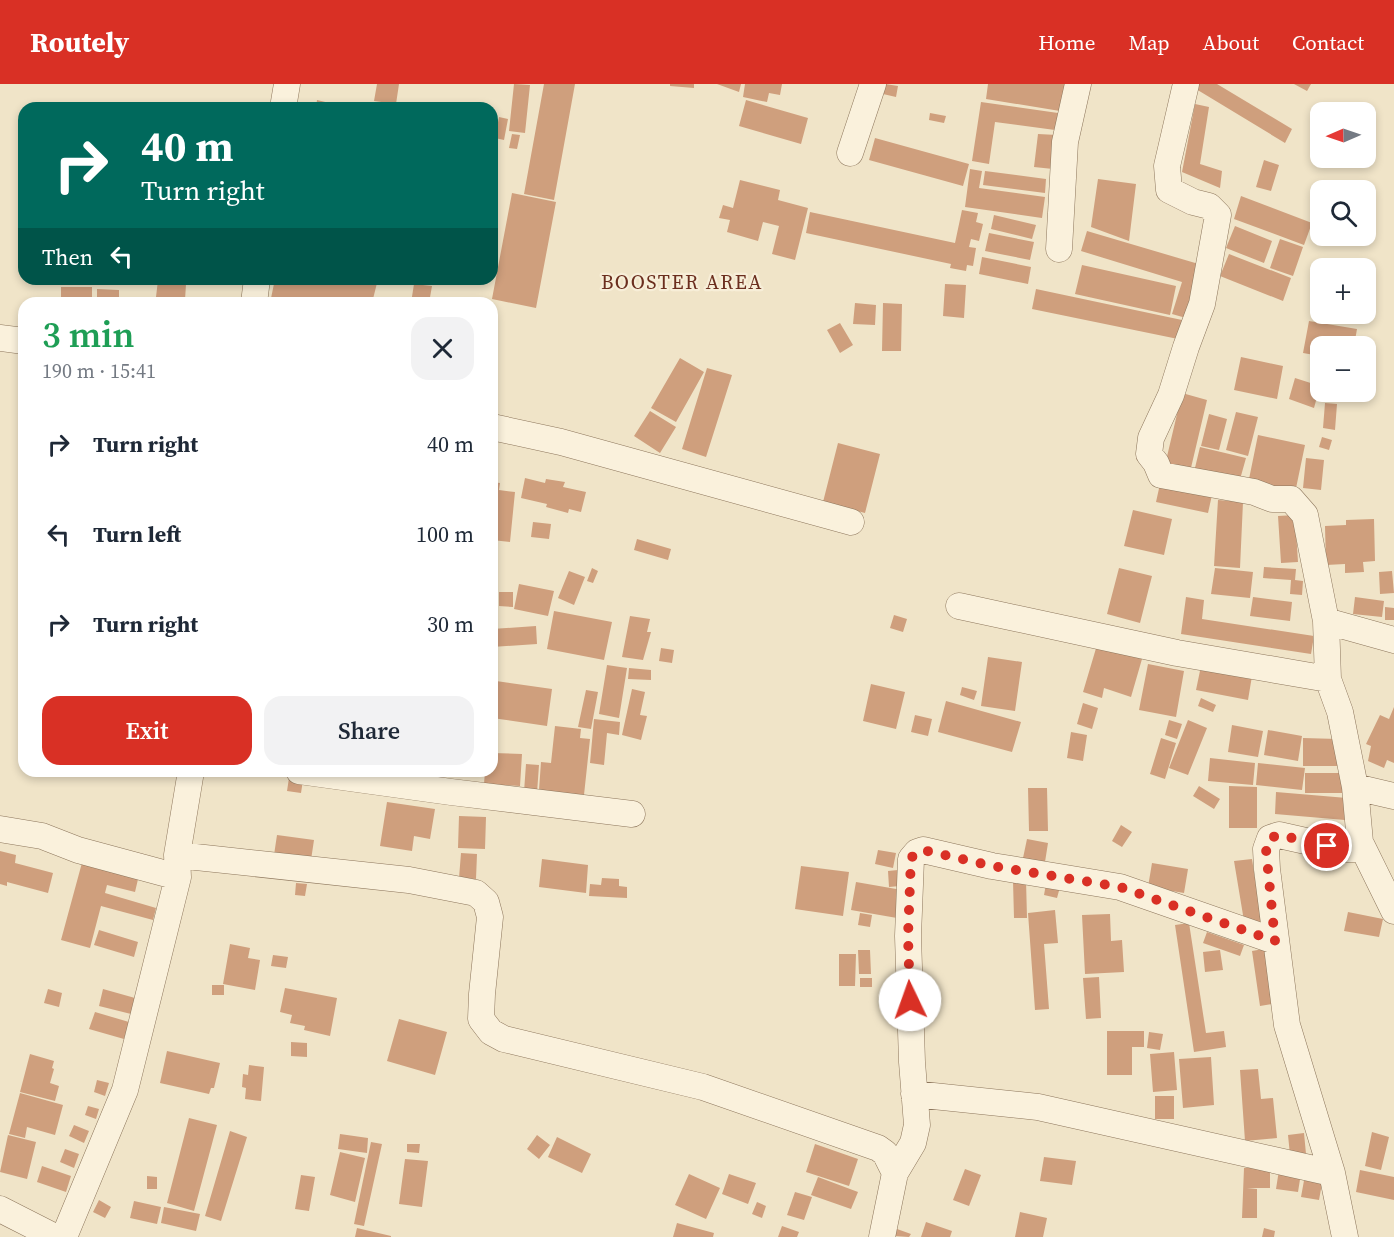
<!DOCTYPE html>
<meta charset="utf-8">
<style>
:root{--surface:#fff;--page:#f2f2f3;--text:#1f2937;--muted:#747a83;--accent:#d93025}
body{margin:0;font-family:"Source Serif 4",serif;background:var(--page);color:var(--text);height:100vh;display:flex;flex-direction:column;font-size:22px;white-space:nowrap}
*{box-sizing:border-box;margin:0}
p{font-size:20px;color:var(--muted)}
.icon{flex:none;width:33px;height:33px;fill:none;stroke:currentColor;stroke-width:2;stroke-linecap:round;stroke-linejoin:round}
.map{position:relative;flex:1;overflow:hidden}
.sheet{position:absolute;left:18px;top:213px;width:480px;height:480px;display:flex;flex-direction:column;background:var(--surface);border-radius:18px;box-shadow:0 3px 9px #0003}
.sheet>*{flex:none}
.hud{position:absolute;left:18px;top:18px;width:480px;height:183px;border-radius:18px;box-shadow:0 3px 9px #0003;background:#00695c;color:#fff;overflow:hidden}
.needle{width:39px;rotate:268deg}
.tools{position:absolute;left:1310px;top:18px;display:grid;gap:12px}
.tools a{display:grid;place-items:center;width:66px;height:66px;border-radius:12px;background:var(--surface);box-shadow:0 3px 9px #0003;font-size:30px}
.pin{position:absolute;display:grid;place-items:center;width:51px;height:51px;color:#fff;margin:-26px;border:3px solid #fff;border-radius:50%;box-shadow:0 2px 6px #0007}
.me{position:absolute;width:66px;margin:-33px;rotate:357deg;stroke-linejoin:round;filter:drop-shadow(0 0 4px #0008)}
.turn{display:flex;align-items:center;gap:21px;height:126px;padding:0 24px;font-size:27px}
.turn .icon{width:78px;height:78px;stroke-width:2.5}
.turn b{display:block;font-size:42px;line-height:51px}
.then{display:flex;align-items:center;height:57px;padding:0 24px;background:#0003;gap:12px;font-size:22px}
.round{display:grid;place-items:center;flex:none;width:63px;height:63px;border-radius:18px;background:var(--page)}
.summary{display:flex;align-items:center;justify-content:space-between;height:102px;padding:0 24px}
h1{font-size:36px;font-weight:600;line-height:45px;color:#1e9e55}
.cta{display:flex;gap:12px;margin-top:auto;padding:12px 24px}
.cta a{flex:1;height:69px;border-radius:18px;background:var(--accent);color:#fff;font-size:24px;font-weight:600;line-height:69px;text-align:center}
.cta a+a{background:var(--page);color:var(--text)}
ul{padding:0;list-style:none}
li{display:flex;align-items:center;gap:18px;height:90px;padding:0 24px}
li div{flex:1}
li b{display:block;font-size:22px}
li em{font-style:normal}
header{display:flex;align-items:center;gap:36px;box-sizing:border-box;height:84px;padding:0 30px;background:var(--accent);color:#fff}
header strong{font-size:28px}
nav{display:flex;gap:33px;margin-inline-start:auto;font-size:21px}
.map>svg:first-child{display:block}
.building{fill:#cf9f7d}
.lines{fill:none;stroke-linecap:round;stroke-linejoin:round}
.minor-casing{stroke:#8d765c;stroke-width:27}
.minor{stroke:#faf1dc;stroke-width:26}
.route{stroke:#d93025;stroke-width:10;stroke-dasharray:0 18}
.labels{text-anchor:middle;stroke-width:4.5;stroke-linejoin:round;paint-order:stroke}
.quarter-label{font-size:20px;letter-spacing:1.5px;fill:#6b2e1e;stroke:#f7eed8}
</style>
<header>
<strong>Routely</strong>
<nav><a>Home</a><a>Map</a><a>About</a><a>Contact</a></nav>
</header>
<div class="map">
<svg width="1394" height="1153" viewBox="0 0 1394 1153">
<rect width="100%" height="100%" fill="#f0e4c8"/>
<path class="building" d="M377 0H399L396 20 374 17Z
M514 0 530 1 525 49 509 47Z
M544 0H575L554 116 524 110Z
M670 0H694V4L670 2Z
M717 0H741L739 8Z
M745 0H782L780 11 769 9 767 18 743 13Z
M885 0 898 2 896 13 883 10Z
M988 0H1065L1060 27 986 15Z
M1199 0H1217L1292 45 1285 59 1196 5Z
M1294 0H1311L1307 7Z
M317 16 346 23V24H316Z
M746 16 808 34 801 60 739 42Z
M981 18 1058 29 1055 46 995 38 989 80 972 77Z
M1195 20 1209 23 1200 80 1222 87 1220 104 1182 88Z
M930 29 946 32 944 39 929 36Z
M499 33 508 35 504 56 495 54Z
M512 50 520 51 517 65 509 64Z
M1038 50 1057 51 1053 85 1034 83Z
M875 54 969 80 963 102 869 76Z
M1264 76 1279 81 1271 107 1256 103Z
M970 85 982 87 979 104 1045 113 1042 134 965 123Z
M985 87 1046 95 1045 109 983 101Z
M1098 95 1136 100 1129 157 1091 143Z
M740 96 780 106 778 116 808 124 795 176 772 170 779 142 763 138 758 157 727 148 730 136 719 134 723 121 733 124Z
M512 109 556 118 536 224 492 215Z
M1241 112 1312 139 1304 161 1234 135Z
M962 126 978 129 976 138 983 140 979 157 971 155 969 163 976 164 973 182 967 181 966 187 950 184 951 180 806 149 810 128 955 159Z
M994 131 1036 141 1032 155 991 145Z
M1235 142 1272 157 1264 179 1226 164Z
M1087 147 1202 181 1186 234 1172 230 1182 198 1081 167Z
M989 149 1034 158 1030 176 985 167Z
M1280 155 1303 163 1293 192 1270 184Z
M1229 170 1291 194 1283 217 1220 192Z
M982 173 1031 183 1028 200 979 190Z
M1082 181 1176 202 1170 231 1075 210Z
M275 195H356L377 199 372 219H270Z
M158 196 186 200 185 216 156 213Z
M414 200 432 202 429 219H411Z
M945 200 966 201 964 234 943 232Z
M61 203H92V219H61Z
M97 205 119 206V219H97Z
M1036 205 1182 236 1178 255 1032 225Z
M186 214 239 215V219H186Z
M855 219 876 221 875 241 853 240Z
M883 219 902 220 901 267H882Z
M1309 237 1357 245 1354 262H1320V272L1303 269Z
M840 239 853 261 840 269 827 246Z
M1241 273 1283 282 1277 315 1234 306Z
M680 274 704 288 676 338 651 324Z
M707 284 732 291 706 373 682 365Z
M1295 294 1320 302 1314 324 1289 315Z
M1182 309 1207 316 1190 388 1165 381Z
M1325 319 1337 320 1335 346 1323 344Z
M650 327 676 343 660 369 634 352Z
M1236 328 1258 333 1248 372 1226 366Z
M1209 330 1227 335 1219 366 1201 362Z
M1258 351 1305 361 1295 409 1248 400Z
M1322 353 1332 356 1329 366 1319 363Z
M838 359 880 370 865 429 823 418Z
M1200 363 1246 374 1239 399 1194 388Z
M1306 374 1324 376 1321 406 1303 404Z
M525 394 545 399 546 395 565 398 563 403 586 408 581 428 569 425 568 429 546 423 547 420 521 414Z
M492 398 500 399 499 406 515 408 510 458 492 456Z
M1160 400 1212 411 1208 429 1156 418Z
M1218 416 1243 418 1240 484 1214 482Z
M1133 426 1172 435 1164 471 1124 462Z
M1295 431 1298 478 1281 479 1278 432Z
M1374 435 1375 477 1363 478 1364 488 1345 489V480L1326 481 1325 442 1346 441V436Z
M533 438 551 440 549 455 531 453Z
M637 455 671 465 668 476 634 466Z
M1264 483 1296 485 1295 496 1303 497 1302 511 1290 510 1291 496 1263 494Z
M592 484 598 487 593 499 587 497Z
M1119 484 1152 492 1140 539 1107 530Z
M1215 484 1253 488 1250 514 1211 510Z
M569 487 585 493 574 521 558 514Z
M1392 487 1394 509 1380 510 1379 488Z
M519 500 554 507 548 532 514 525Z
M499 508H513V523L499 522Z
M1186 513 1204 516 1202 535 1314 552 1311 570 1181 550Z
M1253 513 1292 518 1290 537 1250 532Z
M1355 513 1384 517 1382 533 1353 530Z
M1385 523 1394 524V536H1385Z
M554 527 612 538 604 576 547 565Z
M894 531 907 535 903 548 890 544Z
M630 532 650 535 647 548H651L643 576 622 573Z
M536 542 537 560 492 563V545Z
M1097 561 1142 575 1131 613 1104 604 1102 614 1083 608Z
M661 564 674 566 672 579 659 577Z
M988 573 1022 578 1015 627 981 622Z
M1148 580 1184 587 1176 633 1139 626Z
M607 581 627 584 619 634 599 630Z
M1201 582 1252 592 1248 616 1196 606Z
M629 584 651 586V596L628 595Z
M496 597 552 605 547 642 492 634Z
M871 600 905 608 896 645 863 637Z
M962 603 977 607 974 616 960 611Z
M632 605 645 608 640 631 647 632 641 656 622 651Z
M586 606 598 608 591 645 578 643Z
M1201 614 1216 621 1213 628 1198 622Z
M946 617 1021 638 1012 668 938 648Z
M1083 619 1098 624 1092 645 1077 640Z
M1394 623V679L1387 676 1384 684 1368 677 1371 662 1366 660 1380 631 1389 635Z
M915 631 932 635 928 652 911 648Z
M594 635 620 638 619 651 607 649 604 681 590 679Z
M1169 636 1182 640 1177 655 1165 651Z
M1188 636 1207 644 1188 691 1169 684Z
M1232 641 1263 647 1258 673 1228 668Z
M555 642 581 645 580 654 590 655 584 711 539 706 541 678 551 679Z
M1268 646 1302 652 1298 677 1264 671Z
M1071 648 1087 651 1083 677 1067 674Z
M1161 654 1176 659 1165 695 1150 690Z
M1303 654 1338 655V682H1303Z
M492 669 522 670 520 702 484 700 485 687H492Z
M1210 674 1255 679 1253 701 1208 697Z
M1258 679 1305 684 1302 706 1256 701Z
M526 680 539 681 537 709 524 708Z
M1305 689H1344V709H1305Z
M289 694 303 696 301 709 287 707Z
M1199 702 1220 715 1214 725 1193 712Z
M1229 702 1257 703V744H1229Z
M1028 704H1047L1048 747H1029Z
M1276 708 1347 714 1345 736 1275 730Z
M387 718 435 725 430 755 414 752 412 767 380 762Z
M459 732 486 733 485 765 458 764Z
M1121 741 1132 748 1122 763 1112 757Z
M277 751 314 756 311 776 274 771Z
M1027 755 1048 759 1045 778 1023 774Z
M878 766 896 769 893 784 875 780Z
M0 767 16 771 15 779 53 789 48 809 7 798V802L0 800Z
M461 769 477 770 476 795 459 794Z
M83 775 139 791 135 808 107 801 105 809 156 824 153 836 101 822 90 864 61 856Z
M542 775 588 781 586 809 539 803Z
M1252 775 1262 840 1245 843 1234 777Z
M1152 779 1188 785 1184 809 1148 803Z
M801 782 849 788 843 832 795 825Z
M898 786 900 802 889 803 888 787Z
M602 794 619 795V802L627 803V814L589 812 590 800 601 801Z
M1026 796 1027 834H1014L1013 797Z
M856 798 902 806 897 834 851 826Z
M296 799 307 800 305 812 295 811Z
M1046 800 1060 803 1057 814 1044 811Z
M1055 826 1058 859 1044 860 1049 925 1035 926 1028 829Z
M1348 828 1383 835 1379 853 1344 847Z
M860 829 872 831 870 843 858 841Z
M1110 830 1111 857 1122 856 1124 888 1085 890 1082 831Z
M1189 839 1206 949 1224 947 1226 963 1194 968 1175 841Z
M99 846 138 858 134 873 94 861Z
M1207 848 1244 861 1240 872 1203 859Z
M230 860 250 864 248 874 260 876 255 906 223 900Z
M1269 864 1277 919 1260 922 1252 867Z
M858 866H870L871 890H859Z
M1220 866 1223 886 1205 888 1203 868Z
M839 870H856L855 902H839Z
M273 871 288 873 286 884 271 882Z
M1099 893 1101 934 1086 935 1083 894Z
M860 894H872V903H860Z
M212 901H224V911H212Z
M285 904 337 914 330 952 304 946 305 942 290 939 292 931 280 928Z
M48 905 62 909 59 923 44 919Z
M103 905 135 914 131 930 99 922Z
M95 928 129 938 124 955 89 945Z
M399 935 447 948 435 991 387 977Z
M1107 947H1144V963H1132V991H1107Z
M1149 948 1163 950 1160 966 1147 964Z
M291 958 307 959V973L291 972Z
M167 967 220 979 214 1004H211L209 1010 160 999Z
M1174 968 1177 1006 1153 1008 1150 970Z
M30 970 54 977 52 984 54 985 50 999 59 1002 55 1017 20 1008Z
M1211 973 1214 1021 1183 1024 1179 975Z
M249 981 264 983 261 1017 245 1015 246 1004 242 1003 243 990 248 991Z
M1258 985 1261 1015 1273 1014 1277 1054 1245 1057 1240 986Z
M97 996 109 999 105 1012 94 1008Z
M20 1009 63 1021 55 1051 27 1043 25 1054 9 1050Z
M1155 1012H1174V1035H1155Z
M88 1022 99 1025 96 1035 85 1031Z
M189 1034 217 1041 194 1127 167 1119Z
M74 1041 89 1047 84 1059 69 1052Z
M230 1047 247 1053 221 1137 205 1132Z
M1372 1048 1389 1053 1381 1086 1365 1082Z
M1304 1049 1306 1070 1290 1071 1288 1051Z
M340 1050 368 1054 367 1069 338 1065Z
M8 1051 36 1058 27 1095 0 1088Z
M537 1051 550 1061 539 1075 527 1065Z
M557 1053 591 1070 582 1089 548 1073Z
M371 1058 382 1060 364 1142 354 1140Z
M407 1060H420L419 1069 407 1068Z
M815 1060 858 1075 849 1102 806 1088Z
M65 1065 79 1070 74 1084 60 1078Z
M340 1068 365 1074 355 1118 330 1111Z
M1044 1073 1076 1077 1072 1101 1040 1097Z
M405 1075 428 1077 422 1123 399 1120Z
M42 1082 71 1092 66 1108 37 1098Z
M1270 1083V1104H1247L1257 1105V1134H1242L1244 1084Z
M965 1085 981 1091 969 1122 953 1116Z
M1279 1086 1301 1089 1298 1108 1276 1105Z
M1360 1086 1394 1093V1116L1356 1108Z
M689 1090 720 1104 706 1135 675 1121Z
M729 1090 756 1099 748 1120 722 1110Z
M301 1091 315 1093 309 1127 295 1125Z
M1305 1091 1323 1094 1319 1116 1301 1113Z
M147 1092 157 1093V1105H147Z
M818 1093 858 1108 851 1125 811 1111Z
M795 1108 812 1113 804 1136 787 1131Z
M99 1116 111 1123 105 1134 93 1128Z
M134 1117 161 1123 157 1140 130 1134Z
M757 1118 766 1122 762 1134 752 1130Z
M164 1123 200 1130 196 1147 161 1139Z
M1020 1128 1047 1134 1043 1153H1015Z
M926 1138 952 1147 950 1153H921Z
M677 1139 714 1149 713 1153H673Z
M782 1142 799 1148 797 1153H778Z
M357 1144 391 1152V1153H355Z
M1264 1144 1275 1147 1274 1153H1262Z
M897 1145 911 1150 909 1153 894 1152Z"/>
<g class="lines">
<g class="minor-casing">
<path id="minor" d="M1186 0 1167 82 1169 106 1193 118 1209 122 1218 131 1202 220 1186 263 1171 311 1151 354 1149 370 1156 379 1161 391 1254 408 1272 415H1291L1305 431 1326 537 1328 595 1340 628 1355 703 1360 758 1353 765H1341L1279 751 1270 754 1266 765 1267 785 1287 941 1332 1089 1345 1153
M283 24 287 0
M850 69 873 0
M1059 165 1065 58 1078 0
M254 219 257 195
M0 254 24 257
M492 343 561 358 851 438
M959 522 1177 569 1328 595
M1326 537 1394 556
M299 687 451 708 632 730
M1355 703 1394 712
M0 745 42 752 78 766 178 793
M1360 758 1394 827
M177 771 409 796 476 809 486 818 490 833 482 910 481 935 491 948 504 955 703 1003 878 1064 885 1069 895 1089 882 1153
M914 1010 1038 1023 1332 1089
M895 1089 913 1059 917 1041 912 978 908 852 911 775 917 768 923 766 992 782 1120 803 1275 857
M0 1125 55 1153
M64 1153 125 1006 178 793 177 771 191 687"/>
</g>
<use href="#minor" class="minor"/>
</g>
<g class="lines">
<path class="route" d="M910 916 908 852 911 774 917 768 923 766 992 782 1120 803 1275 857 1266 765 1270 754 1279 751 1327 762"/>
</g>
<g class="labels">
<g class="quarter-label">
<text x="682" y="205">BOOSTER AREA</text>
</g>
</g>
</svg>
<div class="tools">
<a><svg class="needle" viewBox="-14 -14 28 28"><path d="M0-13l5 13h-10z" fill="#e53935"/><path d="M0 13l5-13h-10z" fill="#747a83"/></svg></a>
<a><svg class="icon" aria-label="search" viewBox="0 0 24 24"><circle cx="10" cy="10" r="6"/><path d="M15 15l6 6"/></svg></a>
<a>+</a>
<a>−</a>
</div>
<div class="pin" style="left:1327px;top:762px;background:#d93025"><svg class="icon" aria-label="arrive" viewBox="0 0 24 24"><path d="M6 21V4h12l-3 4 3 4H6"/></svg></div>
<svg class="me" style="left:910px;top:916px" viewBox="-20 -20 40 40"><circle r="19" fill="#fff"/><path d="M0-13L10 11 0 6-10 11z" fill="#d93025"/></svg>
<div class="hud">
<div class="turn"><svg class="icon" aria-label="right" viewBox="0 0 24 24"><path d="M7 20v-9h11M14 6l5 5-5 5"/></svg><div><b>40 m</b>Turn right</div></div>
<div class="then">Then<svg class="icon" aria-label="left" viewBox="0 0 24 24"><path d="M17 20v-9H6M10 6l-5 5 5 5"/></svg></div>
</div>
<section class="sheet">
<div class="summary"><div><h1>3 min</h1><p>190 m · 15:41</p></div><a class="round"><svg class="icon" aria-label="close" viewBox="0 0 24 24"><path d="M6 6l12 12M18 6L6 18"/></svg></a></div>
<ul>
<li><svg class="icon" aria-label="right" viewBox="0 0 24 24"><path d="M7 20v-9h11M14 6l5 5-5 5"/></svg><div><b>Turn right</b></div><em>40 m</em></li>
<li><svg class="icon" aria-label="left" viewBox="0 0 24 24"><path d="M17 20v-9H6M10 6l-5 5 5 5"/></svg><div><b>Turn left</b></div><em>100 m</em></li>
<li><svg class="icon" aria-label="right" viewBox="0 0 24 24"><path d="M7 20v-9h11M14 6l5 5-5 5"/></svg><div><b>Turn right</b></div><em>30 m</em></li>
</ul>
<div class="cta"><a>Exit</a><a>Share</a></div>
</section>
</div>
